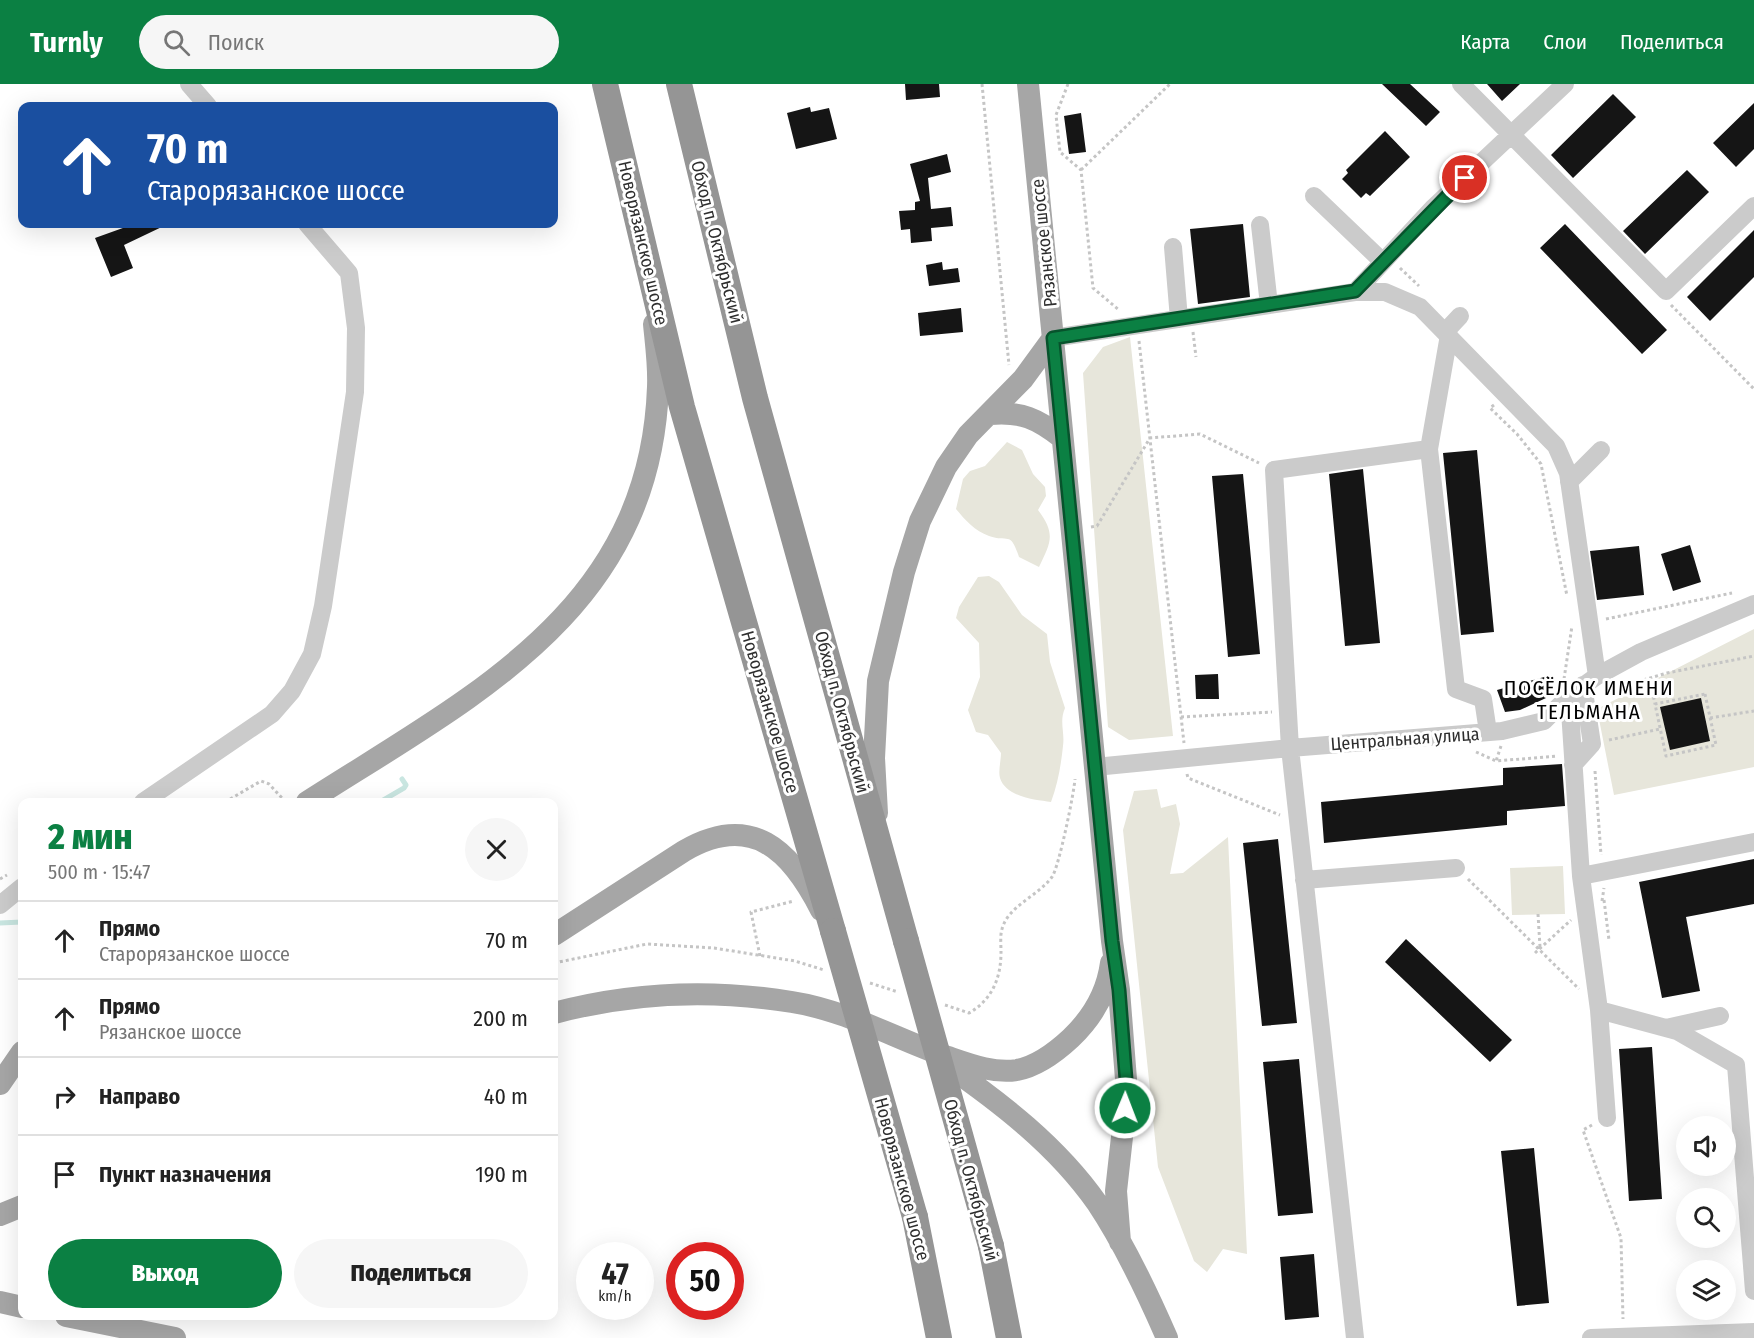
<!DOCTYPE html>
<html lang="ru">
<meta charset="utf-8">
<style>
:root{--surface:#fff;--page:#f6f6f6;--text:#222;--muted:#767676;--line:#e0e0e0;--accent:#0b8043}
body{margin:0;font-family:"Fira Sans Condensed",sans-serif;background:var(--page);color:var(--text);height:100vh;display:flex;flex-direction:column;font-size:22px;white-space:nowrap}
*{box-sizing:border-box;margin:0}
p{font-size:20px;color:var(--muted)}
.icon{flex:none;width:33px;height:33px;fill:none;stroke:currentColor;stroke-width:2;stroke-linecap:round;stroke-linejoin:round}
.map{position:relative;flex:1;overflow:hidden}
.sheet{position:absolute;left:18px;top:714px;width:540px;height:522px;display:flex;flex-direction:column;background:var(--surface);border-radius:12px;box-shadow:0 6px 24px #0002}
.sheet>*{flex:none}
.banner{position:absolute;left:18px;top:18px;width:540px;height:126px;border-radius:12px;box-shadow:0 6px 24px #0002;background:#1a4fa0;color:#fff;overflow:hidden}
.fabs{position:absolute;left:1676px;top:1032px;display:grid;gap:12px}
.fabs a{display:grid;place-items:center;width:60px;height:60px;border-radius:50%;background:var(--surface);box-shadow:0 6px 24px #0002;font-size:30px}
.speed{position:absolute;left:576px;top:1158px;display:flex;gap:12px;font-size:30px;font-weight:700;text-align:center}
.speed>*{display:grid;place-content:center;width:78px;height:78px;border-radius:50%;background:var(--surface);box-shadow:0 6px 24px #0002;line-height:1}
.speed small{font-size:15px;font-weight:400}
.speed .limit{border:9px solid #d22;background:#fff;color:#111}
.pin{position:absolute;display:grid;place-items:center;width:51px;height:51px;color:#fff;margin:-26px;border:3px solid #fff;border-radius:50%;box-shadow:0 2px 6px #0007}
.me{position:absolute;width:66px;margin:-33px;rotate:1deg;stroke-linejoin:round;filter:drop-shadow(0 0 4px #0008)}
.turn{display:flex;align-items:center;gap:21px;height:126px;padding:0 30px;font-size:27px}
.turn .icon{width:78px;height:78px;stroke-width:2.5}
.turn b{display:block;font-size:42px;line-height:51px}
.round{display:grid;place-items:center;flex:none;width:63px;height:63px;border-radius:32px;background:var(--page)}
.head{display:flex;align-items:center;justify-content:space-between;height:102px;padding:0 30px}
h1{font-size:36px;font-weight:800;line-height:45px;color:var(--accent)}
.cta{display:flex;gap:12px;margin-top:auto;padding:12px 30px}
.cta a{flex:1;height:69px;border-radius:36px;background:var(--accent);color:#fff;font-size:24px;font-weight:800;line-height:69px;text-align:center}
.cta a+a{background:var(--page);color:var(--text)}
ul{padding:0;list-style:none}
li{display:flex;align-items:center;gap:18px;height:78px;padding:0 30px;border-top:2px solid var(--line)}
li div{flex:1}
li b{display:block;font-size:22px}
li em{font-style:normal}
header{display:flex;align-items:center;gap:36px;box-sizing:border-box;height:84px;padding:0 30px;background:var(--accent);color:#fff}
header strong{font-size:28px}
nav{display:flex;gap:33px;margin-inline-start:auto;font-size:21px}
.search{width:420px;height:54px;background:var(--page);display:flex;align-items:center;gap:15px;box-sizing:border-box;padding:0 21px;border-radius:33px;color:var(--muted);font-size:22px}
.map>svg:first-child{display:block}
.green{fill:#e7e6db}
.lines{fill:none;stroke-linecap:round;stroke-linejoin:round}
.stream{stroke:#c9e6e1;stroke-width:5}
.building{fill:#151515}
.path{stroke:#c5c5c5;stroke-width:3;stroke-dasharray:3 3;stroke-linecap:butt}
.minor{stroke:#cbcbcb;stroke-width:18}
.major{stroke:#a6a6a6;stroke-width:22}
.highway{stroke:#959595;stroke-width:26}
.highway-bridge{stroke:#959595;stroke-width:26}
.route-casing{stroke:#07532c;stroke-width:15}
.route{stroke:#0b8043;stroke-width:10}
.labels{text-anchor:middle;stroke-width:6;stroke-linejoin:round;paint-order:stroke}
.street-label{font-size:18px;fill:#2e2e2e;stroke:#fff}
.quarter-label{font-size:21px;letter-spacing:1.5px;fill:#000;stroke:#fff}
</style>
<header>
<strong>Turnly</strong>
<div class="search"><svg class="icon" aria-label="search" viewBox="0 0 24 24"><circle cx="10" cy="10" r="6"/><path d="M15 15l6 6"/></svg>Поиск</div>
<nav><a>Карта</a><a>Слои</a><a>Поделиться</a></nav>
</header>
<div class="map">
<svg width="1754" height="1254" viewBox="0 0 1754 1254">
<rect width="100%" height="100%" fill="#fff"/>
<path class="green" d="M1130 253 1173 652 1129 656 1108 643 1083 289 1103 263Z
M1007 358 1022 366 1033 390 1045 403 1046 412 1038 426C1056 450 1051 458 1039 483L1019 473C1010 446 1009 459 989 452 975 447 965 436 956 425L963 395 970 387 985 382Z
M989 492 999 498 1022 531 1047 550 1050 578 1065 624C1059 638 1065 648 1063 662 1061 681 1058 699 1051 718 1035 716 1006 713 1000 694 998 687 1001 677 1001 669L988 651 976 648 968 626 980 593 979 559 956 534 959 523 978 493Z
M1754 545V683L1614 711 1597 625Z
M1157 705 1161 724 1176 720 1180 740 1170 790 1183 789 1228 753 1247 1170 1223 1165 1207 1188 1194 1177 1158 1083 1123 746 1134 707Z
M1563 782 1565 830 1512 831 1510 784Z"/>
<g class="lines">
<path class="stream" d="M380 718 404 704 406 701 402 695
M0 839 22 838"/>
</g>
<path class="building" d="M905 0H939L940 13 906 16Z
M1382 0H1410L1440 28 1426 42Z
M1487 0H1520L1502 17Z
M1613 10 1636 33 1573 94 1551 71Z
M1754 19V65L1736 83 1713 59Z
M810 23 811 28 829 24 837 55 796 65 787 29Z
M1081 29 1086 68 1069 70 1064 32Z
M1385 47 1410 73 1370 112 1366 109 1361 114 1342 95 1348 89 1346 86Z
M947 70 951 88 928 94 931 125 951 123 953 142 931 144 932 157 911 159 910 145 901 146 899 127 915 126V118L920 117 910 80Z
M1687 86 1709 108 1645 170 1623 147Z
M134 140H168L124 161 133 184 111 193 95 154Z
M1243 140 1250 213 1198 220 1190 145Z
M1565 140 1667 246 1642 270 1540 164Z
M1754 146V193L1710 237 1687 213Z
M942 178 943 186 958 184 960 198 929 202 926 181Z
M961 224 963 248 920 252 918 229Z
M1477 366 1494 548 1461 551 1443 369Z
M1363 385 1380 559 1345 562 1329 390Z
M1243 390 1260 570 1228 573 1212 392Z
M1690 461 1701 498 1673 507 1661 470Z
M1639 462 1644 511 1597 516 1590 467Z
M1218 590 1219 615H1196L1195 591Z
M1548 592 1552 607 1546 614 1520 626 1505 628 1497 606Z
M1701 614 1710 657 1670 666 1660 623Z
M1562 680 1565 722 1507 727V741L1324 759 1321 718 1503 701V684Z
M1278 755 1297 939 1262 942 1243 759Z
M1754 775V820L1686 833 1700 907 1662 914 1639 798Z
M1406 855 1512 956 1490 978 1385 878Z
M1652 963 1662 1115 1629 1117 1619 965Z
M1299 975 1313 1129 1278 1132 1263 978Z
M1534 1064 1549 1219 1517 1222 1501 1067Z
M1314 1170 1319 1233 1285 1236 1280 1173Z"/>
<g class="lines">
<path class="path" d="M982 0 1009 281
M1068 0 1056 31 1060 68 1081 86 1093 204 1119 226
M1081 86 1170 0
M1400 184 1419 202
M1671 221 1754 305
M1193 248 1196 273
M1139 257 1184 659
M1494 321 1490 324 1517 350 1541 380 1567 512
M1091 443 1097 442 1150 354 1200 350 1259 379
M1606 535 1732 509
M1564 595 1572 542
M1650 595 1655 620
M1609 606 1667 589 1754 572
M1705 610 1716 661 1666 672 1655 620Z
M1181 633 1272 628
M1710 634 1754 627
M1609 656 1660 645
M1501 662 1496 677 1558 672
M1476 668 1496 677
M1595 687 1601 771
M1187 690 1188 694 1280 731
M225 718 261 697 269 700 282 714
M0 795 7 791
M1468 795 1579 905
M1604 816 1609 856
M1602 817 1604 804
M1538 830 1540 863
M1535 869 1571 836
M760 872 751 828 794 817
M554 879 647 860 714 864 795 877 824 886
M870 899 898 908
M945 921 969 929C992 916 1001 894 1001 868 1001 861 1000 851 1002 845 1008 822 1038 812 1052 793 1059 783 1074 709 1075 695
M1592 1041 1583 1046 1621 1154 1623 1235"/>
<path class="minor" d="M189 0 208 22
M1461 0 1666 207 1754 122
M1314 112 1383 178
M1260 141 1269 221
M1173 163 1179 235
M1355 208 1434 123 1565 0
M1445 248 1460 232
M1053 254 1355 208H1385L1420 223 1556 362 1568 389 1597 592
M1429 365 1456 605 1483 615 1488 648
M1569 398 1601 366
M1569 612 1581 792 1599 926 1677 947 1736 981 1754 1207
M1573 681 1592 660 1583 601
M1095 683 1290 664 1502 647 1544 637 1569 612 1597 592 1641 568 1754 520
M143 718 272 630 292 607 312 570 323 522 355 308 356 244 349 189 307 140
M1581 792 1754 758
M1304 796 1456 784
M0 821 22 803
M1599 926 1607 1034
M1666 944 1720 932
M1355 1254 1290 664 1274 386 1429 365 1449 251
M1591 1254 1754 1248"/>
<path class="major" d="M1028 0 1112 857 1119 906 1127 1008 1116 1107 1120 1158
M990 330C1021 327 1038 335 1062 354
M307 718C472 612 650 527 658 303 659 282 656 261 654 240
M877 729 874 674 878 597 904 488 920 437 946 383 968 351 1023 295 1053 254
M554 851 684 767C751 728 790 765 821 826
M554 929C633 908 712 905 792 918 844 926 893 953 942 971 966 979 992 990 1017 986 1038 982 1056 968 1071 954 1093 933 1107 909 1111 879
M945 980C1001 1019 1057 1062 1097 1119 1125 1161 1147 1208 1167 1254
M0 1000 22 968
M0 1131 22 1122
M0 1218 22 1223
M66 1232 175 1254"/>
<path class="highway" d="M605 0 682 323 833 847
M679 0 755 314 906 857
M915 1133 939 1254
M991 1162 1009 1254"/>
<path class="highway-bridge" d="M833 847 915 1133
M906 857 991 1162"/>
</g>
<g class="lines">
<g class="route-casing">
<path id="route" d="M1125 1024 1127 1008 1119 906 1112 857 1053 254 1355 207 1465 94"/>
</g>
<use href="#route" class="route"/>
</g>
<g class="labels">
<g class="street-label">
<text transform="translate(717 158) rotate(76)" y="6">Обход п. Октябрьский</text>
<text transform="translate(643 159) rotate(77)" y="6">Новорязанское шоссе</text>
<text transform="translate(1044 159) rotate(-96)" y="6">Рязанское шоссе</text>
<text transform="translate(770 628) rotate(74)" y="6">Новорязанское шоссе</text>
<text transform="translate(842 628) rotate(75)" y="6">Обход п. Октябрьский</text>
<text transform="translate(1405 655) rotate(-4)" y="6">Центральная улица</text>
<text transform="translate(902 1095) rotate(75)" y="6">Новорязанское шоссе</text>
<text transform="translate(971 1096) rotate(75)" y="6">Обход п. Октябрьский</text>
</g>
<g class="quarter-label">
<text x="1589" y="611">ПОСЁЛОК ИМЕНИ<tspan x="1589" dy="24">ТЕЛЬМАНА</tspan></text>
</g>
</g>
</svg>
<div class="fabs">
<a><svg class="icon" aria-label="sound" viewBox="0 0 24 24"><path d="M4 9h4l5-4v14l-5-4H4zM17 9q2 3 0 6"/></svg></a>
<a><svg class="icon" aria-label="search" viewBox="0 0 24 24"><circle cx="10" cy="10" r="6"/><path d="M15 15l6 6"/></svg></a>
<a><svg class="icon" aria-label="layers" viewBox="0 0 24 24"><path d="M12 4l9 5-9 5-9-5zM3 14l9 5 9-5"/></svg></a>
</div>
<div class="speed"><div>47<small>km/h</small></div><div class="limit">50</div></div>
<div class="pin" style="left:1465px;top:94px;background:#d93025"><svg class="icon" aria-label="arrive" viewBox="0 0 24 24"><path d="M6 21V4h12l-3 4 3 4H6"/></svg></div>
<svg class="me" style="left:1125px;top:1024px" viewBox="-20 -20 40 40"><circle r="17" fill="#0b8043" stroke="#fff" stroke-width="3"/><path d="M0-11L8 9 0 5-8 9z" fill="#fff"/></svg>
<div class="banner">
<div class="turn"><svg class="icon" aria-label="ahead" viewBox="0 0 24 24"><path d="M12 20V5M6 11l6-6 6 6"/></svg><div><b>70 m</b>Старорязанское шоссе</div></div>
</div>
<section class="sheet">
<div class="head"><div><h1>2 мин</h1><p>500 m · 15:47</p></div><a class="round"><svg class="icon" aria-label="close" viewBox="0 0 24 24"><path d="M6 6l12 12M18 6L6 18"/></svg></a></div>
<ul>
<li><svg class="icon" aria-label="ahead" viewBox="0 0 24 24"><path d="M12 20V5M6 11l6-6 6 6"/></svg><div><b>Прямо</b><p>Старорязанское шоссе</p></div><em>70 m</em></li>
<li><svg class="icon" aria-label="ahead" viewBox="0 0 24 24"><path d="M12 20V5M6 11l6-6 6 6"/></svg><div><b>Прямо</b><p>Рязанское шоссе</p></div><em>200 m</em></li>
<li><svg class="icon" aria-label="right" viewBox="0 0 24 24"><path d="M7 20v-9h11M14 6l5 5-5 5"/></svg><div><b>Направо</b></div><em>40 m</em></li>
<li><svg class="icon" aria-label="arrive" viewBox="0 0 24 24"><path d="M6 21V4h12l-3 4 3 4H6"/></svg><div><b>Пункт назначения</b></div><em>190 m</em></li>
</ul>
<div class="cta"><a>Выход</a><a>Поделиться</a></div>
</section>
</div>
